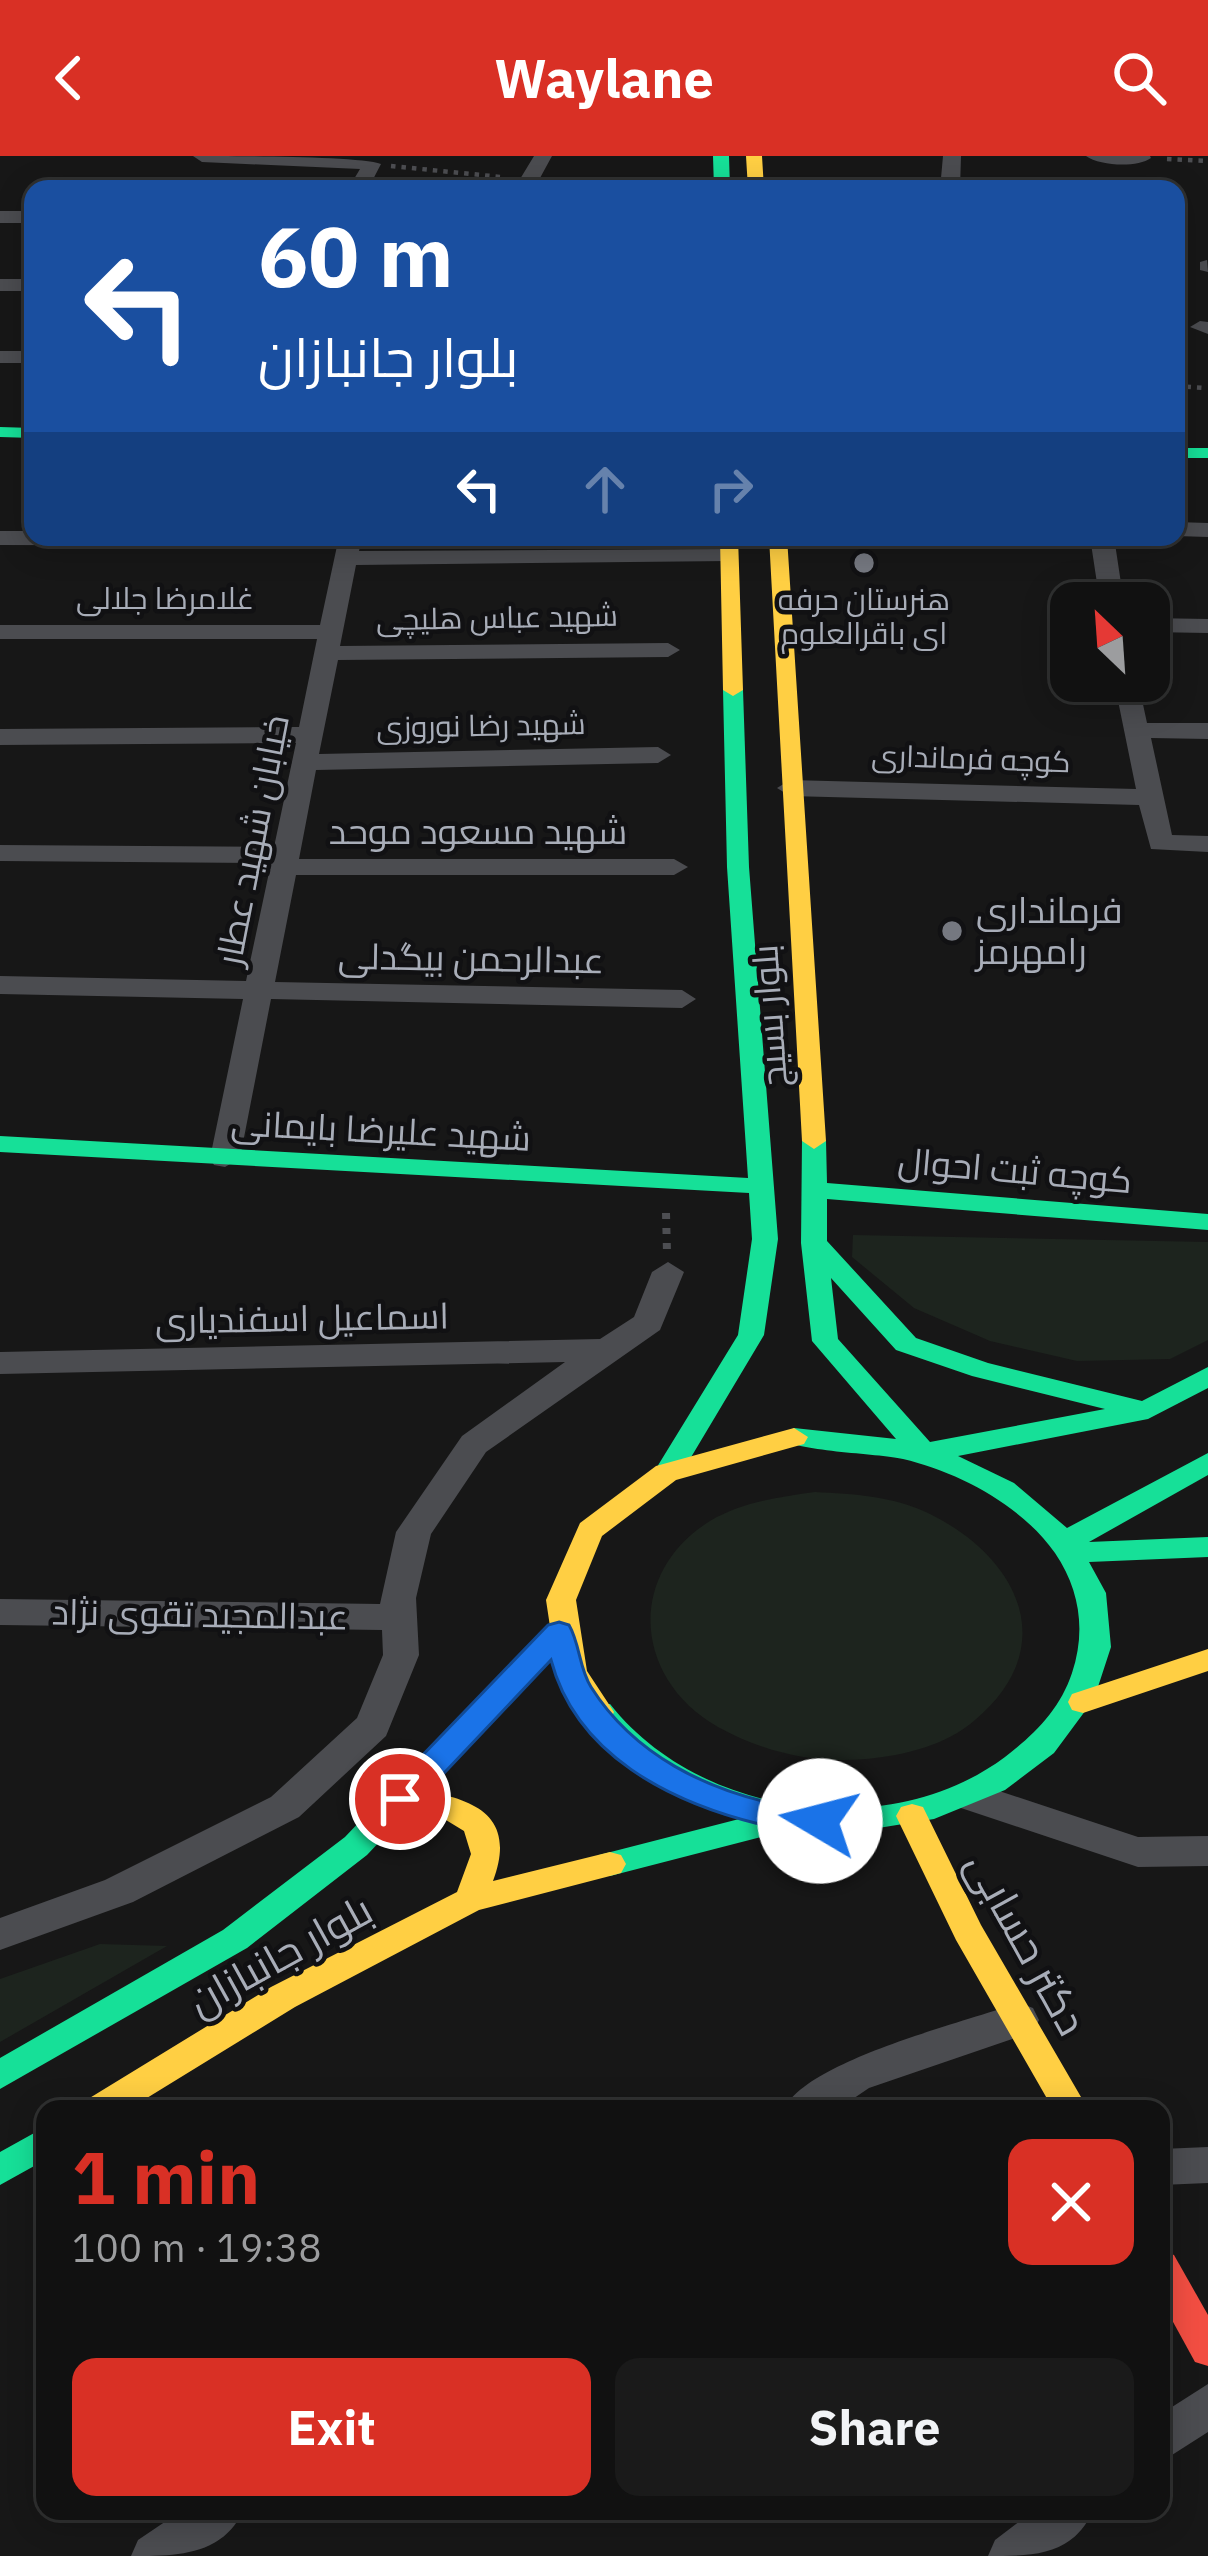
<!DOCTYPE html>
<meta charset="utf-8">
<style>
:root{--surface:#111;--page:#1a1a1a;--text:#f1f3f6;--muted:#9c9d9f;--line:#303131;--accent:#d93025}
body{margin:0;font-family:"IBM Plex Sans",Cairo,sans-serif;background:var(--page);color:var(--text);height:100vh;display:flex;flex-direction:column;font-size:45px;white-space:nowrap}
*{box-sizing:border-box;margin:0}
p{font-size:39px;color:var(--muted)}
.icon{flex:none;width:66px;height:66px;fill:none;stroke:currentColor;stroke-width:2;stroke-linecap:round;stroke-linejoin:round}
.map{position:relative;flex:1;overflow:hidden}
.drawer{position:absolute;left:36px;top:1944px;width:1134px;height:420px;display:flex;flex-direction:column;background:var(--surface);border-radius:24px;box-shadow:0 6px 30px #0003,0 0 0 3px var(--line)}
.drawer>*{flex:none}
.guide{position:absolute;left:24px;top:24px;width:1161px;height:366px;border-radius:24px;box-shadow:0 6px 30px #0003,0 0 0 3px var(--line);background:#1a4fa0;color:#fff;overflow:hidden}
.needle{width:78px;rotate:335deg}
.fabs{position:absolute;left:1050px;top:426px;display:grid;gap:24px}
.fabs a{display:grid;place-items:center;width:120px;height:120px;border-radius:24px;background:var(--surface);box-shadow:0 6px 30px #0003,0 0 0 3px var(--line);font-size:60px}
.pin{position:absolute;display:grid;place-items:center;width:102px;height:102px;color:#fff;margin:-51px;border:6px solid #fff;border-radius:50%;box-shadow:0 3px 12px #0007}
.me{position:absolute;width:132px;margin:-66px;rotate:278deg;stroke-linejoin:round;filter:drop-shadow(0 0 9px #0008)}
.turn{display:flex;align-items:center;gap:42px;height:252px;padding:0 36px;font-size:54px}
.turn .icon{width:156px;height:156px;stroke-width:2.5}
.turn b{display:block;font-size:84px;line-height:102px}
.lanes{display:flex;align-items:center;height:114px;padding:0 36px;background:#0003;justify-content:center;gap:60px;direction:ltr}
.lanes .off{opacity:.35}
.round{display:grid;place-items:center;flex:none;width:126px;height:126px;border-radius:24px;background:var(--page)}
.overview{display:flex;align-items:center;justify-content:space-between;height:204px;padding:0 36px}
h1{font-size:72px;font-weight:700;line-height:90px;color:var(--accent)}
.button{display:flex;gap:24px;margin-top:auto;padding:24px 36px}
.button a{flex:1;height:138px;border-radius:24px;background:var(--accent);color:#fff;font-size:48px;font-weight:700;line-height:138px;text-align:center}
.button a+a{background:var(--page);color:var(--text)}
header{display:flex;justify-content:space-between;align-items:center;height:156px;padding:0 36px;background:var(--accent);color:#fff;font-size:54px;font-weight:700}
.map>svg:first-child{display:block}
.green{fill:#1d241e}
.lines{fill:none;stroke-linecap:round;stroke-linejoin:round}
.path-far1{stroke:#4d4e52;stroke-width:4.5;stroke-dasharray:4.5 6;stroke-linecap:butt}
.path{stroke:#4d4e52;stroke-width:8;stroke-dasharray:6 9;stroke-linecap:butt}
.street{fill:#4b4c50;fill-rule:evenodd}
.fast{fill:#16e098;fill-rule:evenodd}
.slow{fill:#ffcf43;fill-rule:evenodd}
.jam{fill:#f24e42;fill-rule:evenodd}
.route{fill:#1a73e8;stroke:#114b97;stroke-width:3}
.poi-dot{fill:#757880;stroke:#111113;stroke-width:4.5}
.labels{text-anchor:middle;stroke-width:9;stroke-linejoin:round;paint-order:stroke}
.far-street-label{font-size:30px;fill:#a8adb8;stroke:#111113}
.far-poi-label{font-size:30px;fill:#a8adb8;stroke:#111113}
.street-label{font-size:36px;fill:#a8adb8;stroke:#111113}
.poi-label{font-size:36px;fill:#a8adb8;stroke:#111113;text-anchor:start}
.near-street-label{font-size:42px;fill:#a8adb8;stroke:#111113}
</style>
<header><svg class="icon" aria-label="back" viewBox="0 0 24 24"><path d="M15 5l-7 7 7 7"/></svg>Waylane<svg class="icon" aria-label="search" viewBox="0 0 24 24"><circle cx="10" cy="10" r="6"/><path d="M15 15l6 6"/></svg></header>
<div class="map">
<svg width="1208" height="2400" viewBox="0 0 1208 2400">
<rect width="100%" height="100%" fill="#171717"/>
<path class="green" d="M853 1079 1208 1086V1184L1170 1203 1077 1205 990 1185 914 1152 852 1101Z
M815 1336C853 1338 894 1340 930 1358 1019 1402 1062 1491 975 1564 945 1590 905 1599 866 1603 815 1608 763 1596 718 1571 633 1523 626 1417 710 1365 742 1346 779 1341 815 1336Z
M100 1788 167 1790 0 1886V1823Z"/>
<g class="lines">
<path class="path-far1" d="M1167 3 1208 5
M391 10 501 21
M1176 230 1205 232"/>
<path class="path" d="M666 1057 667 1096"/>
<path class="street" d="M193 0C228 0 359 0 381 8L368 33H348L360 13 202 6Z
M534 0H552L534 33H514Z
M943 0H961L960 33H940Z
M1086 0H1150L1151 2C1137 12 1100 10 1086 0Z
M0 55H33V67H0Z
M1207 104 1208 116 1200 114V106Z
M0 123H33V135H0Z
M1200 165 1208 166V178L1190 171Z
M0 195H33V207H0Z
M1176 366 1208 367V381L1176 380Z
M0 375H33V381H362L359 395 737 393V403L729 405 356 409 340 490 668 487 680 494 668 501 338 504 319 598 658 591 671 599 658 607 316 614 299 703H674L688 711 674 719H296L275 826 682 834 696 843 682 852 271 843 240 1002 225 1011 214 1009 210 1002 243 843 0 838V820L246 825 271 707 0 705V689L274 691 296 587 0 589V573L299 571 317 483H0V469H320L337 390 0 389Z
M1090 381H1114L1124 447H1100Z
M1149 462 1208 463V477L1149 476Z
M1114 525H1138L1147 567H1208V583L1151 582 1172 679 1208 680V696L1151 693 1139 649 790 640 777 632 790 624 1136 633Z
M668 1106 684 1116 660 1174 486 1296 431 1378 416 1442 419 1499 386 1580 299 1661 133 1746 0 1794V1762L105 1724 271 1641 357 1562 383 1499 382 1474 0 1469V1443L380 1448 396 1376 462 1280 565 1206 0 1218V1196L600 1183 634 1161 652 1116Z
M972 1626 1138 1681 1208 1680V1710L1138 1711 958 1651 953 1641 958 1631Z
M1019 1847 1033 1852 1039 1864 1033 1876 869 1932 838 1953H784C808 1904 965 1866 1019 1847Z
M1208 1991V2027L1161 2029V1993Z
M1208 2228V2276L1161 2306V2258Z
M181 2355H243C222 2400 176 2400 131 2400L138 2384Z
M1033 2355H1093C1072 2400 1034 2400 988 2400L995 2384Z"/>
<path class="fast" d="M713 0H729L730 33H714Z
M0 271 33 272V282L0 281Z
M1176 292H1208V302H1176Z
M733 528 743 534 749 711 778 1083 764 1179 681 1318 671 1321 657 1311 738 1179 752 1083 749 1037 0 996V980L748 1022 727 711 723 534Z
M814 977 826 985 827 1027 1208 1058V1074L827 1043V1085L916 1182 988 1207 1142 1245 1208 1211V1232L1148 1263 958 1300 1014 1327 1067 1372 1208 1297V1319L1089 1386 1208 1381V1401L1089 1406 1106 1437 1111 1491 1094 1543 1054 1597 1005 1634 934 1663 866 1674 792 1673 610 1720 599 1717 594 1708 599 1699 743 1662C681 1642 629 1617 588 1564L584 1556 588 1548H610C699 1661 888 1688 1005 1601 1035 1578 1060 1553 1072 1517 1086 1475 1080 1434 1055 1397 1022 1350 959 1316 903 1303 878 1297 792 1296 780 1281L794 1272 896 1283 812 1185 801 1087 802 985ZM831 1122 896 1194 972 1220 1105 1253 930 1286 838 1183Z
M559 1465 570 1468 574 1476 570 1484 367 1699 247 1792 0 1933V1902L223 1774 345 1681 548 1468Z
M45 1971V2004L0 2029V1996Z"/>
<path class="slow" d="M746 0H762L764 33H748Z
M720 381H738L743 534 733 540 723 534Z
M769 381H787L826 985 814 993 802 985Z
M794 1272 808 1281 804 1288 676 1324 602 1380 576 1444 587 1515 614 1556 610 1564H588L557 1517 546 1444 580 1367 656 1310Z
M1208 1493V1515L1083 1557 1072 1554 1068 1546 1072 1538Z
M401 1631C460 1640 521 1650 493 1725L610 1696 621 1699 626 1708 621 1717 610 1720 479 1754 295 1851 129 1953H83L88 1943 271 1831 457 1736 471 1698 464 1675 441 1661 390 1651 385 1643 390 1635Z
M912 1648 923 1651 981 1769 1088 1953H1053L956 1784 896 1660 901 1651Z"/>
<path class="jam" d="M1161 2094 1174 2099 1208 2159V2210L1195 2206 1161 2144Z"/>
</g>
<path class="route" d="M559 1466 569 1469C580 1488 579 1512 591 1531 634 1599 707 1635 785 1650 801 1653 816 1651 831 1656L836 1665 831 1674C808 1681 782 1674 759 1668 670 1646 576 1599 551 1504L412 1651H389L385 1643 389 1634 548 1469Z"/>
<g class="poi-dot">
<circle cx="864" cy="407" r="12"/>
<circle cx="952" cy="775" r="12"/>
</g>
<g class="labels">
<g class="far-street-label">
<text x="165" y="453">غلامرضا جلالی</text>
<text transform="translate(497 462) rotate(-1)" y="10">شهید عباس هلیچی</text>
<text transform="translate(481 570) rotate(-1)" y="10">شهید رضا نوروزی</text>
<text transform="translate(971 603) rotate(2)" y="10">کوچه فرمانداری</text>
</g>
<g class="far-poi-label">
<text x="864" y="454">هنرستان حرفه<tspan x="864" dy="34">ای باقرالعلوم</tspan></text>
</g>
<g class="street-label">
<text x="478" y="688">شهید مسعود موحد</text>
<text transform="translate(252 684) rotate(-79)" y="13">خیابان شهید عطار</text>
<text transform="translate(471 802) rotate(1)" y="13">عبدالرحمن بیگدلی</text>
<text transform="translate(769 860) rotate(-94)" y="13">بلوار بسیج</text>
<text transform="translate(381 974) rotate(3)" y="13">شهید علیرضا بایمانی</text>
<text transform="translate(1015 1014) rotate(5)" y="13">کوچه ثبت احوال</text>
<text transform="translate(302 1162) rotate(-1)" y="13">اسماعیل اسفندیاری</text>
<text transform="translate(200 1458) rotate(1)" y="13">عبدالمجید تقوی نژاد</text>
</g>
<g class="poi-label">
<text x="976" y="767">فرمانداری<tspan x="976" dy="41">رامهرمز</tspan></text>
</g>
<g class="near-street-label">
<text transform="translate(1027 1787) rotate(61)" y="15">دکتر حسابی</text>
<text transform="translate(280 1799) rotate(-29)" y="15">بلوار جانبازان</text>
</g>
</g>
</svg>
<div class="fabs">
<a><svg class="needle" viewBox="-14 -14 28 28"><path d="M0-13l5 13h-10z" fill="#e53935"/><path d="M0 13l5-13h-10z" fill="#9c9d9f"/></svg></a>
</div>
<div class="pin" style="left:400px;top:1643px;background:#d93025"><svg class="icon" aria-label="arrive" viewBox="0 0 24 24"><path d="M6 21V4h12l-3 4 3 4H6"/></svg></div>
<svg class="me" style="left:820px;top:1665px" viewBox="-20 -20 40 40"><circle r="19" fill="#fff"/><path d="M0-13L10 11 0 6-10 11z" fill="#1a73e8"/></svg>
<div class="guide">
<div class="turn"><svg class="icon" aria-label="left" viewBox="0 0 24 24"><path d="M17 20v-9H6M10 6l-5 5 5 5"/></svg><div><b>60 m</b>بلوار جانبازان</div></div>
<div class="lanes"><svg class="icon" aria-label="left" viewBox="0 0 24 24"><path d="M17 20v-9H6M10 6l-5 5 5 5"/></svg><svg class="icon off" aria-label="ahead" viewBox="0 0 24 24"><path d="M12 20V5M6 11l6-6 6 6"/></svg><svg class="icon off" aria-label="right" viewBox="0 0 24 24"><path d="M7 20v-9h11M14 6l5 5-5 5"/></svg></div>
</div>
<section class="drawer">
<div class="overview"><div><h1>1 min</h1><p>100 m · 19:38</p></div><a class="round" style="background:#d93025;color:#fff"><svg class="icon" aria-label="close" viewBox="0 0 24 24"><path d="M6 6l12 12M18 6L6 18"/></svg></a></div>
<div class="button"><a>Exit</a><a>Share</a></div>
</section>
</div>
